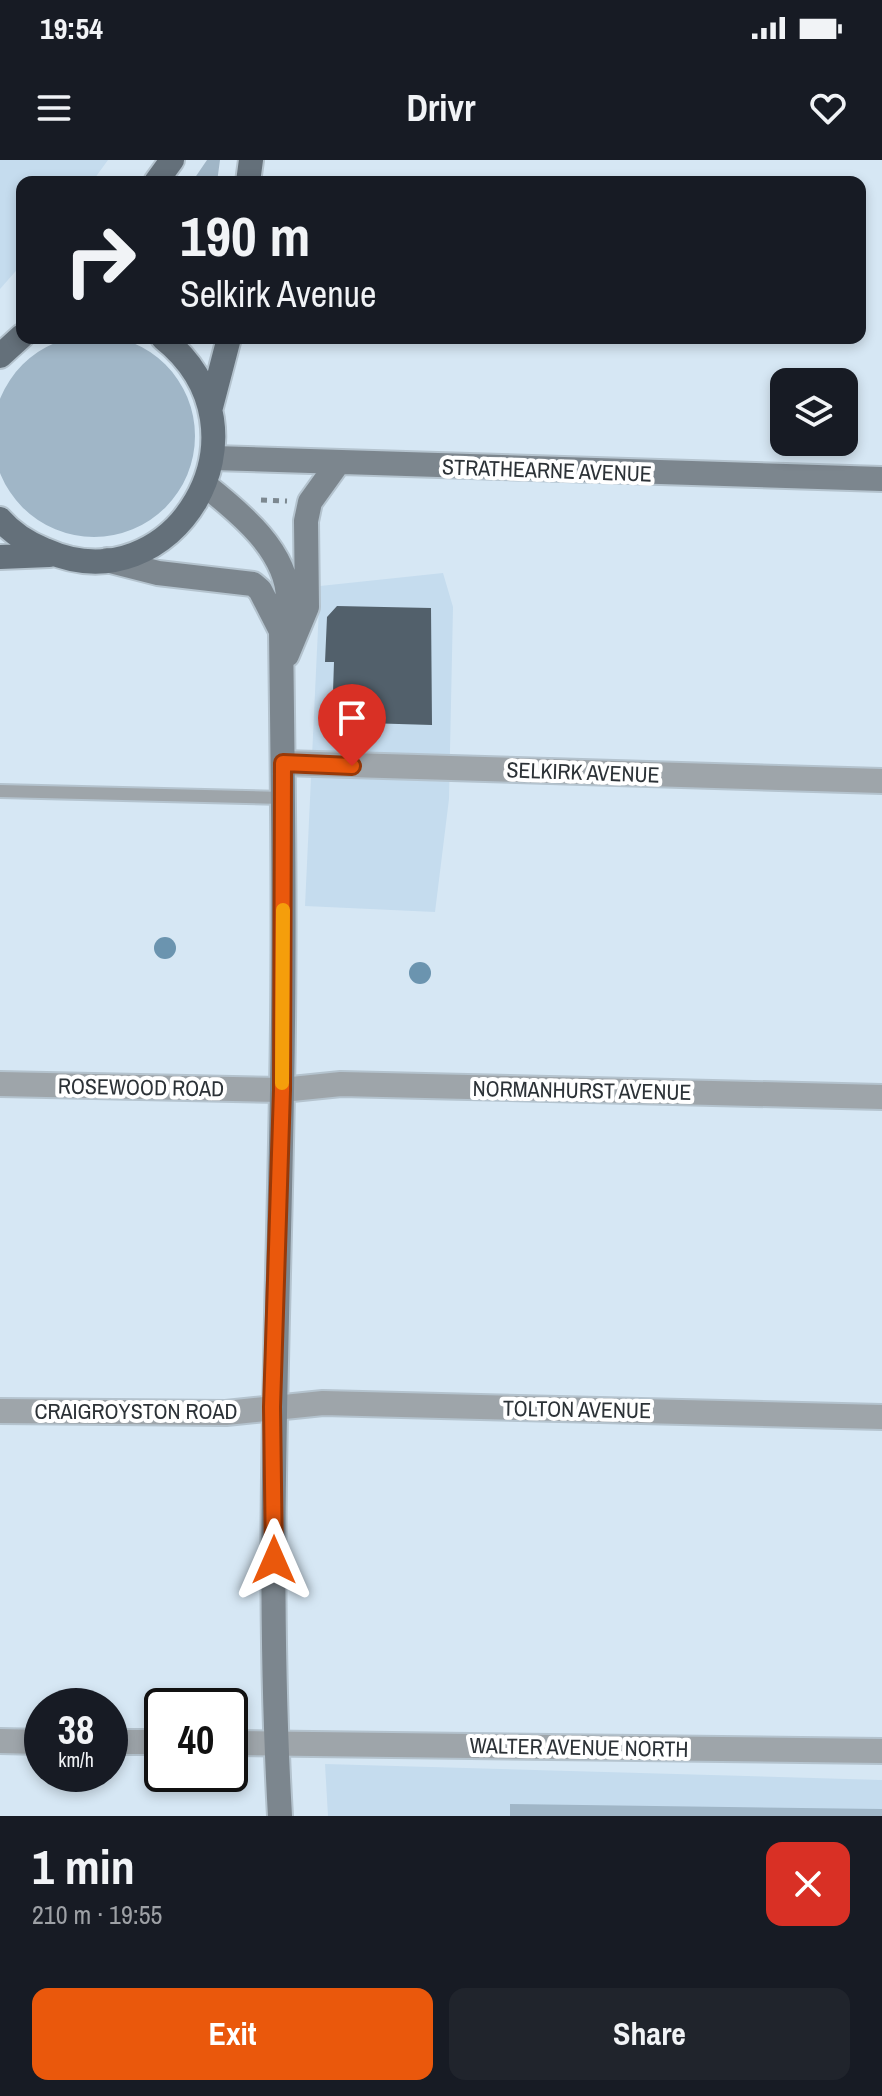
<!DOCTYPE html>
<meta charset="utf-8">
<style>
:root{--surface:#171b24;--page:#20242c;--text:#f1f3f6;--muted:#9ea1a6;--accent:#ea580c}
body{margin:0;font-family:"Archivo Narrow",sans-serif;background:var(--page);color:var(--text);height:100vh;display:flex;flex-direction:column;font-size:30px;white-space:nowrap}
*{box-sizing:border-box;margin:0}
p{font-size:26px;color:var(--muted)}
.icon{flex:none;width:44px;height:44px;fill:none;stroke:currentColor;stroke-width:2;stroke-linecap:round;stroke-linejoin:round}
.map{position:relative;height:1656px;overflow:hidden}
.drawer{display:flex;flex-direction:column;background:var(--surface);flex:1}
.drawer>*{flex:none}
.banner{position:absolute;left:16px;top:16px;width:850px;height:168px;border-radius:16px;box-shadow:0 4px 12px #0003;background:#171b24;color:var(--text);overflow:hidden}
.buttons{position:absolute;left:770px;top:208px;display:grid;gap:16px}
.buttons a{display:grid;place-items:center;width:88px;height:88px;border-radius:16px;background:var(--surface);box-shadow:0 4px 12px #0003;font-size:40px}
.speed{position:absolute;left:24px;top:1528px;display:flex;gap:16px;font-size:40px;font-weight:700;text-align:center}
.speed>*{display:grid;place-content:center;width:104px;height:104px;border-radius:50%;background:var(--surface);box-shadow:0 4px 12px #0003;line-height:1}
.speed small{font-size:20px;font-weight:400}
.speed .limit{border:4px solid #111;border-radius:12px;background:#fff;color:#111}
.pin{position:absolute;display:grid;place-items:center;width:68px;height:68px;color:#fff;margin:-82px -34px;border-radius:50% 50% 50% 0;rotate:-45deg;box-shadow:0 0 8px #0007}
.pin .icon{rotate:45deg}
.me{position:absolute;width:88px;margin:-44px;rotate:0deg;stroke-linejoin:round;filter:drop-shadow(0 0 6px #0008)}
.turn{display:flex;align-items:center;gap:28px;height:168px;padding:0 32px;font-size:36px}
.turn .icon{width:104px;height:104px;stroke-width:2.5}
.turn b{display:block;font-size:56px;line-height:68px}
.round{display:grid;place-items:center;flex:none;width:84px;height:84px;border-radius:16px;background:var(--page)}
.overview{display:flex;align-items:center;justify-content:space-between;height:136px;padding:0 32px}
h1{font-size:48px;font-weight:700;line-height:60px}
.primary-button{display:flex;gap:16px;margin-top:auto;padding:16px 32px}
.primary-button a{flex:1;height:92px;border-radius:16px;background:var(--accent);color:#fff;font-size:32px;font-weight:700;line-height:92px;text-align:center}
.primary-button a+a{background:var(--page);color:var(--text)}
.status{display:flex;justify-content:space-between;align-items:center;height:56px;padding:0 40px;background:var(--surface);direction:ltr}
.status svg{height:22px;fill:currentColor}
header{display:flex;justify-content:space-between;align-items:center;height:104px;padding:0 32px;background:var(--surface);font-size:36px;font-weight:700}
.map>svg:first-child{display:block}
.built{fill:#c5dcee}
.green{fill:#a0b6c7}
.building{fill:#52606b}
.lines{fill:none;stroke-linecap:round;stroke-linejoin:round}
.lane-casing{stroke:#b4c3ce;stroke-width:16}
.street-casing{stroke:#b4c3ce;stroke-width:28}
.secondary-casing{stroke:#b4c3ce;stroke-width:28}
.primary-casing{stroke:#b4c3ce;stroke-width:28}
.path{stroke:#7c8890;stroke-width:5;stroke-dasharray:6 6;stroke-linecap:butt}
.lane{stroke:#9ea5aa;stroke-width:12}
.street{stroke:#9ea5aa;stroke-width:24}
.secondary{stroke:#7c868e;stroke-width:24}
.primary{stroke:#64707a;stroke-width:24}
.tree{fill:#6b94af}
.route-casing{stroke:#983908;stroke-width:20}
.route{stroke:#ea580c;stroke-width:14}
.slow{stroke:#f59e0b;stroke-width:14}
.labels{text-anchor:middle;stroke-width:8;stroke-linejoin:round;paint-order:stroke}
.street-label{font-size:22px;fill:#2c3237;stroke:#fff}
</style>
<div class="status"><b>19:54</b><svg viewBox="0 0 49 12"><path d="M0 12V9h3v3zM5 12V6h3v6zM10 12V3h3v9zM15 12V0h3v12zM26 1h20v11H26zM47 4h2v5h-2z"/></svg></div>
<header><svg class="icon" aria-label="menu" viewBox="0 0 24 24"><path d="M4 6h16M4 12h16M4 18h16"/></svg>Drivr<svg class="icon" aria-label="heart" viewBox="0 0 24 24"><path d="M12 20l-8-8c-3-5 5-10 8-4 3-6 11-1 8 4z"/></svg></header>
<div class="map">
<svg width="882" height="1656" viewBox="0 0 882 1656">
<rect width="100%" height="100%" fill="#d6e7f4"/>
<path class="built" d="M0 0H108L92 22H22V104L0 129Z
M443 413 453 447 449 639 435 752 305 746 320 426Z
M325 1604 882 1620V1656H328Z"/>
<path class="green" d="M207 0H220L217 22H192Z
M-7 276a101 101 0 1 1 202 0a101 101 0 1 1-202 0Z
M510 1644 882 1649V1656H510Z"/>
<path class="building" d="M337 446 431 448 432 565 332 562 334 502H325L327 457Z"/>
<g class="lines">
<g class="lane-casing">
<path id="lane" d="M0 631 283 638"/>
</g>
<g class="street-casing">
<path id="street" d="M283 603 882 621
M0 924 282 930 341 924 882 937
M0 1251 226 1253 323 1243 882 1257
M0 1581 42 1582
M110 1582H162
M230 1583 882 1591"/>
</g>
<g class="secondary-casing">
<path id="secondary" d="M213 298 882 319
M205 325C239 352 289 392 288 441 288 451 283 462 281 471 283 624 285 778 282 931 278 1173 266 1414 280 1656
M107 400 158 413 253 424 260 430 281 471
M287 495 307 447 306 361 310 342 338 303"/>
</g>
<g class="primary-casing">
<path id="primary" d="M156 22 172 0
M248 22 251 0
M0 196 22 176
M211 247 229 178
M0 359C12 373 28 383 45 390 173 448 280 271 163 178
M0 397 49 395"/>
</g>
<path class="path" d="M261 340 287 341"/>
<use href="#lane" class="lane"/>
<use href="#street" class="street"/>
<use href="#secondary" class="secondary"/>
<use href="#primary" class="primary"/>
</g>
<g class="tree">
<circle cx="165" cy="788" r="11"/>
<circle cx="420" cy="813" r="11"/>
</g>
<g class="lines">
<g class="route-casing">
<path id="route" d="M274 1400 272 1247 282 930 283 603 352 606"/>
</g>
<use href="#route" class="route"/>
<path class="slow" d="M282 923 283 750"/>
</g>
<g class="labels">
<g class="street-label">
<text transform="translate(547 310) rotate(2)" y="8">STRATHEARNE AVENUE</text>
<text transform="translate(583 612) rotate(2)" y="8">SELKIRK AVENUE</text>
<text transform="translate(141 927) rotate(1)" y="8">ROSEWOOD ROAD</text>
<text transform="translate(582 930) rotate(1)" y="8">NORMANHURST AVENUE</text>
<text transform="translate(577 1249) rotate(1)" y="8">TOLTON AVENUE</text>
<text x="136" y="1259">CRAIGROYSTON ROAD</text>
<text transform="translate(579 1587) rotate(1)" y="8">WALTER AVENUE NORTH</text>
</g>
</g>
</svg>
<div class="buttons">
<a><svg class="icon" aria-label="layers" viewBox="0 0 24 24"><path d="M12 4l9 5-9 5-9-5zM3 14l9 5 9-5"/></svg></a>
</div>
<div class="speed"><div>38<small>km/h</small></div><div class="limit">40</div></div>
<div class="pin" style="left:352px;top:606px;background:#d93025"><svg class="icon" aria-label="arrive" viewBox="0 0 24 24"><path d="M6 21V4h12l-3 4 3 4H6"/></svg></div>
<svg class="me" style="left:274px;top:1400px" viewBox="-20 -20 40 40"><path d="M0-17L14 15 0 8-14 15z" fill="#ea580c" stroke="#fff" stroke-width="4"/></svg>
<div class="banner">
<div class="turn"><svg class="icon" aria-label="right" viewBox="0 0 24 24"><path d="M7 20v-9h11M14 6l5 5-5 5"/></svg><div><b>190 m</b>Selkirk Avenue</div></div>
</div>
</div>
<section class="drawer">
<div class="overview"><div><h1>1 min</h1><p>210 m · 19:55</p></div><a class="round" style="background:#d93025;color:#fff"><svg class="icon" aria-label="close" viewBox="0 0 24 24"><path d="M6 6l12 12M18 6L6 18"/></svg></a></div>
<div class="primary-button"><a>Exit</a><a>Share</a></div>
</section>
